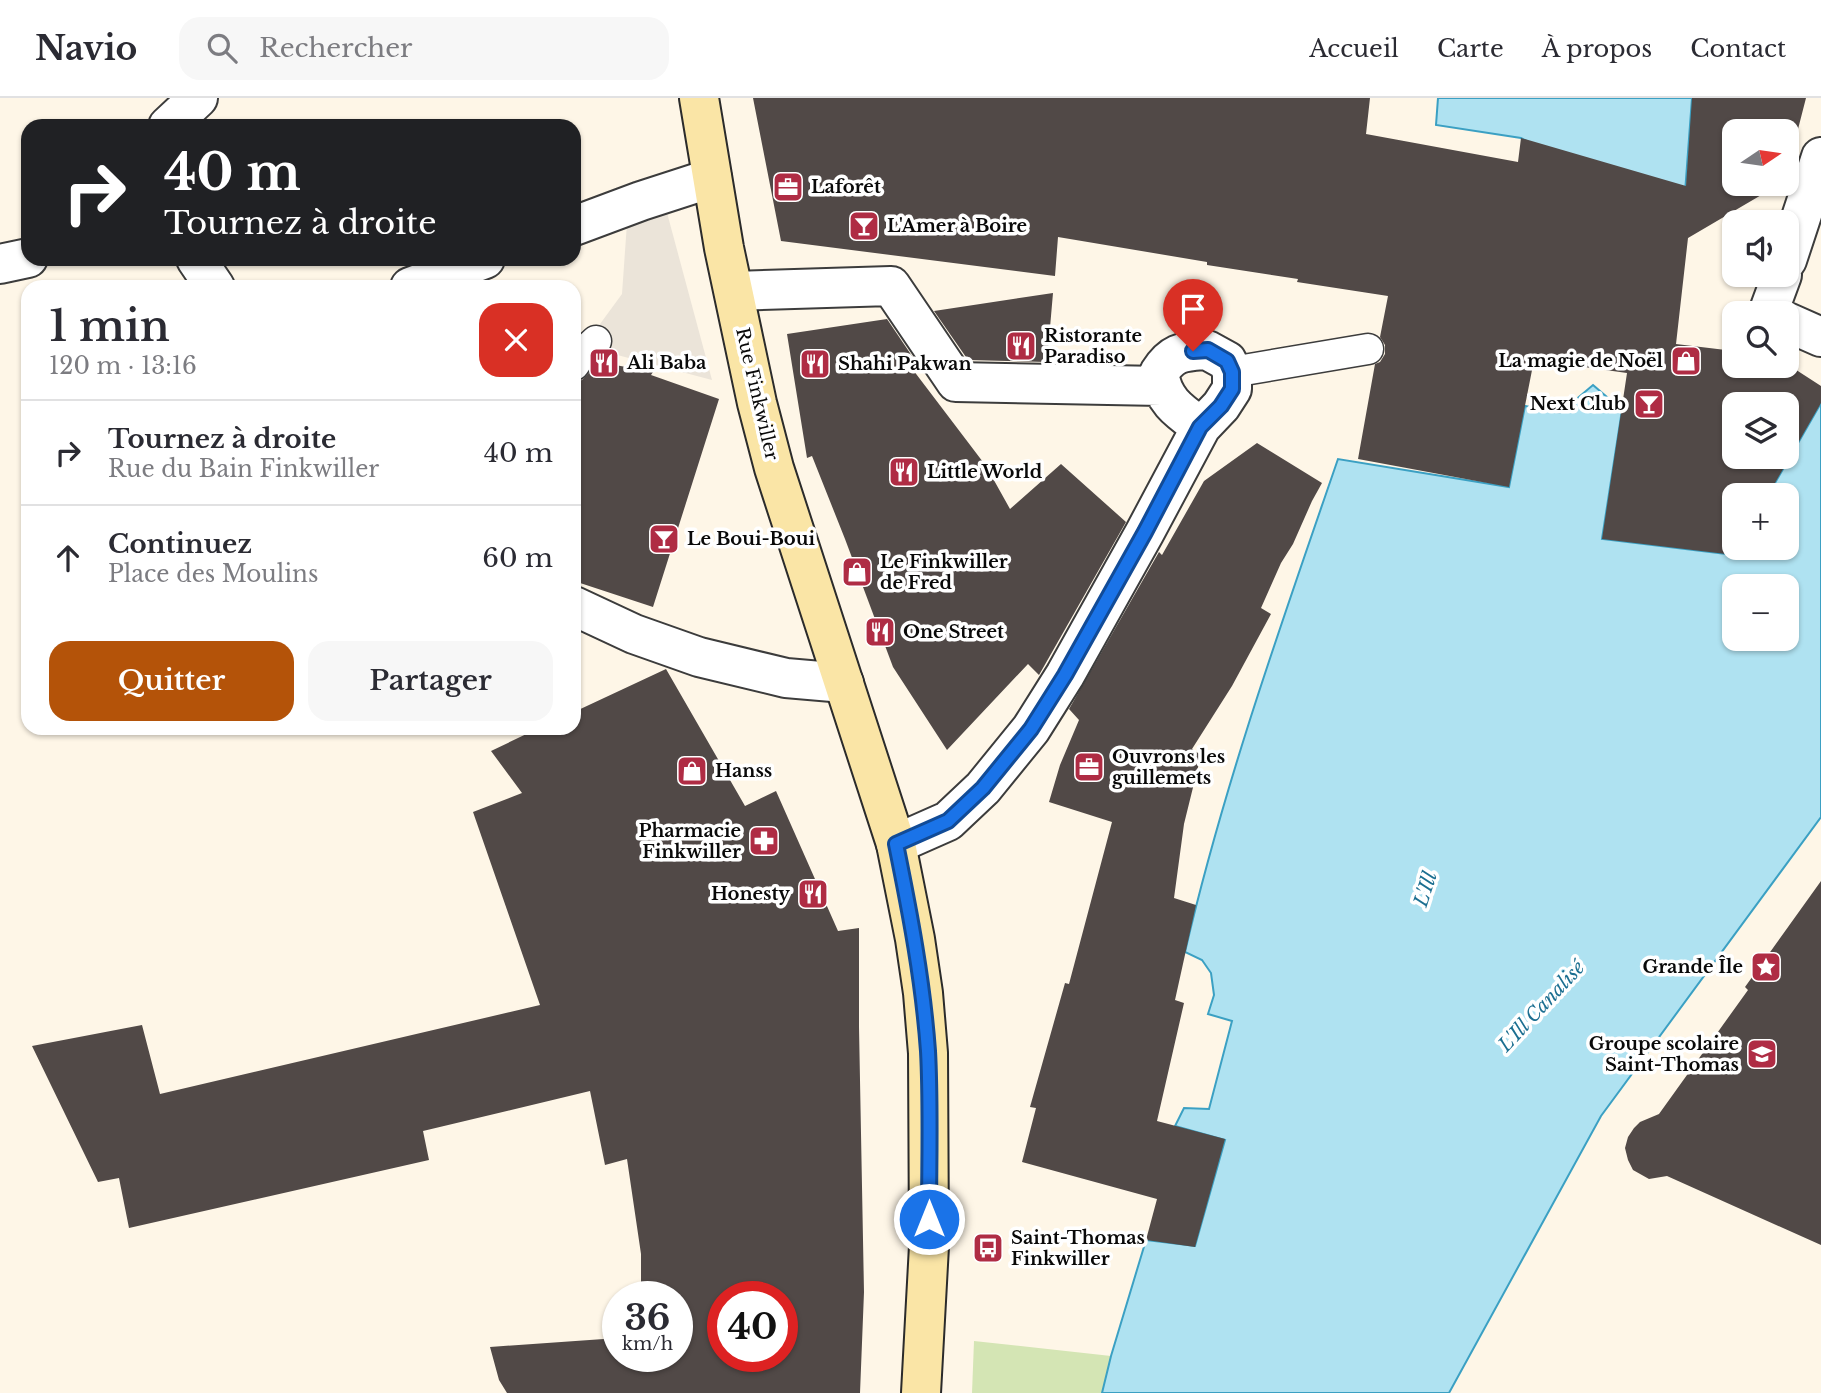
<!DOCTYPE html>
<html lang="fr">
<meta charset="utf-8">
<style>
:root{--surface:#fff;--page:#f7f7f7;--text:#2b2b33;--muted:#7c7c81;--line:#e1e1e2;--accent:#b45309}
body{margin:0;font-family:"Libre Baskerville",serif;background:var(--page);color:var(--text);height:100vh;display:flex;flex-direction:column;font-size:26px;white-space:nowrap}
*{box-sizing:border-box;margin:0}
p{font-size:23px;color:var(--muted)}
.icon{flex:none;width:38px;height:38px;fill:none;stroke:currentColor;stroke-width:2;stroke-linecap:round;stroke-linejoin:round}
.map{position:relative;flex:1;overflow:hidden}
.sheet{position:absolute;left:21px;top:182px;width:560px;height:455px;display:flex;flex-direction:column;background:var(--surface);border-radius:21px;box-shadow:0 2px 5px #0004}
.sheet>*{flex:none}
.guide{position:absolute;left:21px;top:21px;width:560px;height:147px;border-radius:21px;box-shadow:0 2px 5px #0004;background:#202124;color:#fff;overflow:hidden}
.needle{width:46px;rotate:77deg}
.fabs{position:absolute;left:1722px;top:21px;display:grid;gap:14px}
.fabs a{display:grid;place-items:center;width:77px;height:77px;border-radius:14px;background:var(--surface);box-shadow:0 2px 5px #0004;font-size:35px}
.speed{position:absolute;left:602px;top:1183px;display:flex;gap:14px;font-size:35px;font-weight:700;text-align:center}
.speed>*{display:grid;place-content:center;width:91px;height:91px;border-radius:50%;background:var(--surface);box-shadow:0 2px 5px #0004;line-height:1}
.speed small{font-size:18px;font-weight:400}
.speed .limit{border:10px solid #d22;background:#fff;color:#111}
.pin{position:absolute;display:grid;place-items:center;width:60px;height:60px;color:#fff;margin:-72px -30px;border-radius:50% 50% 50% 0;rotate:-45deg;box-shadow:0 0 7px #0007}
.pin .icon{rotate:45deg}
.me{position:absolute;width:77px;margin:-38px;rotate:0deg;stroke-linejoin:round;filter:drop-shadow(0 0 5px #0008)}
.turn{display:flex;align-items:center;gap:24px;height:147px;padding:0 28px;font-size:32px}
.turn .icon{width:91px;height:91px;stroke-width:2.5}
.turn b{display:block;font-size:49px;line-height:60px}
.round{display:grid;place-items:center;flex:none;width:74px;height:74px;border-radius:21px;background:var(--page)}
.summary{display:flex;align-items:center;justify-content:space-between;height:119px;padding:0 28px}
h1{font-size:42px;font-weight:600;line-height:52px}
.cta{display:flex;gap:14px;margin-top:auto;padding:14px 28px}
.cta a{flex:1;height:80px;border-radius:21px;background:var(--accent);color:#fff;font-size:28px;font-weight:600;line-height:80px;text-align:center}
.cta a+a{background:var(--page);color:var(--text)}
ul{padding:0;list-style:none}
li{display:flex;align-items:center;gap:21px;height:105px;padding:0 28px;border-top:2px solid var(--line)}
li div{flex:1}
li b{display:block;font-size:26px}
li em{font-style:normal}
header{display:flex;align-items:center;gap:42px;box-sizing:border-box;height:98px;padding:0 35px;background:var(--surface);border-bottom:2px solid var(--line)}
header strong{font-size:33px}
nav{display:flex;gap:38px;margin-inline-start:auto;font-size:24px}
.search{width:490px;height:63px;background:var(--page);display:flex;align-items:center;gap:18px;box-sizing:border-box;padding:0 24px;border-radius:21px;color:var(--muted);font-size:26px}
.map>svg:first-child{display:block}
.green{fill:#d4e5b4}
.plaza{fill:#ebe4d9}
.water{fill:#afe2f1;stroke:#3ba0c3;stroke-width:2;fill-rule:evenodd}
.building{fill:#514947;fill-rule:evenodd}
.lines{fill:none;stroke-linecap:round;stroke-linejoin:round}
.lane-casing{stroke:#3c3c3c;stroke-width:33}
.street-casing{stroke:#3c3c3c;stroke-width:42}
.secondary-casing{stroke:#2b2b2b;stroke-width:42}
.lane{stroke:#fff;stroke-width:30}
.street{stroke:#fff;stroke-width:38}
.secondary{stroke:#fae5a6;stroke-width:38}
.route-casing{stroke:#114b97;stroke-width:18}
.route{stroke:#1a73e8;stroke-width:12}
.labels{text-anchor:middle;stroke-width:7;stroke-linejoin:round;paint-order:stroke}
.poi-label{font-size:18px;font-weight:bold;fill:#090909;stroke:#fff;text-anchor:start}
.street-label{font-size:18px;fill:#090909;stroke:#fff}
.water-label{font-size:19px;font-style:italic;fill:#1c6f91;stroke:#fff}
</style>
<header>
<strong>Navio</strong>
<div class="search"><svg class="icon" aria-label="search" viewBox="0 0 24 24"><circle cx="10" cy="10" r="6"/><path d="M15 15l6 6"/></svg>Rechercher</div>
<nav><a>Accueil</a><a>Carte</a><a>À propos</a><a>Contact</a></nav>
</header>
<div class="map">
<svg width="1821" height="1295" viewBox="0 0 1821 1295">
<rect width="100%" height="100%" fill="#fef6e7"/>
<path class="green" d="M974 1243 1111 1258 1102 1295H972Z"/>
<path class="plaza" d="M666 111 712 282 606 254 592 237 622 196 627 125Z"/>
<path class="water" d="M1438 0H1692L1683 122 1521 40 1436 27Z
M1593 287 1622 312 1602 441 1734 457 1738 450H1787V397H1768L1821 305V719L1601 1018 1449 1295H1102L1111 1258 1146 1142 1195 1148 1225 1042 1175 1028 1184 1010 1209 1011 1232 923 1208 916 1214 897 1211 875 1202 862 1185 854C1224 686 1282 524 1338 361L1509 389 1525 308 1560 315ZM1734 488H1787V541H1734Z"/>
<path class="building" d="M753 0H1370L1366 36 1518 64 1521 40 1686 88 1692 0H1806L1787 74V33H1734V86H1780L1688 140 1676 246 1734 253V268H1787V266L1821 288V305L1768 397H1734V450H1738L1734 457 1602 441 1627 275 1534 262 1509 389 1358 361 1375 266 1380 264 1385 256V247L1380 239 1388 198 1297 184 1298 181 1207 167V164L1058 139 1055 178 781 143ZM1734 306H1787V359H1734Z
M1053 195 1047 264 968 262 934 213Z
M887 221 914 261 904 260 986 368 1010 411 1061 366 1126 424 1039 577 1028 566 947 652 893 569 845 441 812 358 807 360 787 236Z
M599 264 653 274 651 277 719 301 653 509 574 483V284L582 282Z
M1257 345 1322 385 1312 403 1293 446 1281 465 1261 510 1271 516 1232 588 1192 651 1201 657 1184 726 1174 800 1196 807 1175 902 1184 905 1157 1023 1225 1041 1195 1149 1146 1142 1157 1101 1022 1064 1036 1010 1030 1009 1065 885 1069 886 1112 724 1049 704 1060 667 1079 622 1069 611 1159 454 1162 457 1204 383Z
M666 571 745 708 776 693 838 833 859 830V929L864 1194 860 1295H507L499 1282 490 1249 618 1240V1258H677V1199H641V1156L627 1061 605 1067 590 993 423 1033 429 1062 129 1130 119 1080 98 1084 32 948 142 927 160 996 540 907 473 714 522 695 491 653 539 630H574V614ZM723 1199H782V1258H723Z
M1821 783V1147L1667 1078 1649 1081 1633 1072 1628 1062 1625 1050 1628 1039 1634 1030 1640 1024 1659 1016 1748 892 1745 889Z"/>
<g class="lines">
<g class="lane-casing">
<path id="lane" d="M574 267 581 257 596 243
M1232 274 1368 251"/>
</g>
<g class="street-casing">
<path id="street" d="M168 28 198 0
M574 128 641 103 712 80
M196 161 215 189
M1787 162 1821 59
M0 166 28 160
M410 189 485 161
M734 193 891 188 956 284 1161 288
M1768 215 1782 177
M1787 224 1821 239
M1207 252 1227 263 1232 274V291L1221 308 1201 329C1179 313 1163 303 1159 275 1173 253 1183 254 1207 252Z
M574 508 634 536 699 559 786 580 844 585
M896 746 948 723 983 690 1031 631 1065 577 1145 434 1201 329"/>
</g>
<g class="secondary-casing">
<path id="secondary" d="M699 0 724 150 757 305 774 370 896 746 915 841 923 895 928 955 929 1148 921 1295"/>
</g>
<use href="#lane" class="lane"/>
<use href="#street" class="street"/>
<use href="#secondary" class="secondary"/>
</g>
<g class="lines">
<g class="route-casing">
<path id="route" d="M929 1121C929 1065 931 1009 928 953 923 883 910 815 896 746L948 723 983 690 1031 631 1065 577 1145 434 1200 329 1221 308 1232 291V274L1227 263 1208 252 1193 253"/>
</g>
<use href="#route" class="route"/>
</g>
<defs>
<g id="office-square" transform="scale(1.575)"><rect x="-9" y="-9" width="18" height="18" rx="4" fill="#af2c44" stroke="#fff"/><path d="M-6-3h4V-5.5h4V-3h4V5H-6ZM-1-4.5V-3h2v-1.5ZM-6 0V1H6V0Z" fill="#fff"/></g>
<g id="bar-square" transform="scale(1.575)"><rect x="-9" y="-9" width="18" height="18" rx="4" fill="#af2c44" stroke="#fff"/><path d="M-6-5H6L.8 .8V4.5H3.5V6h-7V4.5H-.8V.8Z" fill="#fff"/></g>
<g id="restaurant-square" transform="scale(1.575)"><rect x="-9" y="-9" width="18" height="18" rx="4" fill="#af2c44" stroke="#fff"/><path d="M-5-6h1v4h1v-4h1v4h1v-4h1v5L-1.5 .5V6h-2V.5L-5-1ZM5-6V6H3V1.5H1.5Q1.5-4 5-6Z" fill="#fff"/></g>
<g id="shop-square" transform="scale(1.575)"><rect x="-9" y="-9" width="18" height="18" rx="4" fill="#af2c44" stroke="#fff"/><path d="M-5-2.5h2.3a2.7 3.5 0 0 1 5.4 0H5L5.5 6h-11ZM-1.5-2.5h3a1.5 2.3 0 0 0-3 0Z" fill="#fff"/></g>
<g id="pharmacy-square" transform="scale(1.575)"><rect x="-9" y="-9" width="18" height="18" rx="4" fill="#af2c44" stroke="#fff"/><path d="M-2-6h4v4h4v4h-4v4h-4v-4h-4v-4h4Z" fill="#fff"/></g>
<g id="sight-square" transform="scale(1.575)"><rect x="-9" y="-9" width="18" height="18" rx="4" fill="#af2c44" stroke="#fff"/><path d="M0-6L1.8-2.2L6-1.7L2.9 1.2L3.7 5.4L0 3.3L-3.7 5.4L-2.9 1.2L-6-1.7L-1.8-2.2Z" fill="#fff"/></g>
<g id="school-square" transform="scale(1.575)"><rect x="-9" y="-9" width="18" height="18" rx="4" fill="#af2c44" stroke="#fff"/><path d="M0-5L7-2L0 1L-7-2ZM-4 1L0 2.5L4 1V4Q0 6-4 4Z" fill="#fff"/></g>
<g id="bus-square" transform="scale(1.575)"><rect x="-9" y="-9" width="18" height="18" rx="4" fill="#af2c44" stroke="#fff"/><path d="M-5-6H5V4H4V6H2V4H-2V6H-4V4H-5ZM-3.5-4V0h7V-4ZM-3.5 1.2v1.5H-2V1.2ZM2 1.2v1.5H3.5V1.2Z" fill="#fff"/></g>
</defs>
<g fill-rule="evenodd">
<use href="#office-square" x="788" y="89"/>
<use href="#bar-square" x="864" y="128"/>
<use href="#restaurant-square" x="1021" y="248"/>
<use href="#shop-square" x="1686" y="263"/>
<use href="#restaurant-square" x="604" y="265"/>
<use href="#restaurant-square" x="815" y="266"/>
<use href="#bar-square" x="1649" y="306"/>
<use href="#restaurant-square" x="904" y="374"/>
<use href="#bar-square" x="664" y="441"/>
<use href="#shop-square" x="857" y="474"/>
<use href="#restaurant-square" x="880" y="534"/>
<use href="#office-square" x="1089" y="669"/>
<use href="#shop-square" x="692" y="673"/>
<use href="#pharmacy-square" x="764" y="743"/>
<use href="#restaurant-square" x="813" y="796"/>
<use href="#sight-square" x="1766" y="869"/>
<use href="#school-square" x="1762" y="956"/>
<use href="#bus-square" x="988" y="1150"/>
</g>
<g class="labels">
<g class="poi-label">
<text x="811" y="95">Laforêt</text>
<text x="887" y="134">L'Amer à Boire</text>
<text x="1044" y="244">Ristorante<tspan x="1044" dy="21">Paradiso</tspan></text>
<text x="1663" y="269" text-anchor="end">La magie de Noël</text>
<text x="627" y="271">Ali Baba</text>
<text x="838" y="272">Shahi Pakwan</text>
<text x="1626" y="312" text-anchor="end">Next Club</text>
<text x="927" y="380">Little World</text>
<text x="687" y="447">Le Boui-Boui</text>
<text x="880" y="470">Le Finkwiller<tspan x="880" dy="21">de Fred</tspan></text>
<text x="903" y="540">One Street</text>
<text x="1112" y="665">Ouvrons les<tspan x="1112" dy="21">guillemets</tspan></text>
<text x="715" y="679">Hanss</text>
<text x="741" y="739" text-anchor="end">Pharmacie<tspan x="741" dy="21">Finkwiller</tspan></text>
<text x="790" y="802" text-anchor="end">Honesty</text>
<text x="1743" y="875" text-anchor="end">Grande Île</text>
<text x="1739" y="952" text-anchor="end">Groupe scolaire<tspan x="1739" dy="21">Saint-Thomas</tspan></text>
<text x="1011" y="1146">Saint-Thomas<tspan x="1011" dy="21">Finkwiller</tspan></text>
</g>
<g class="street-label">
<text transform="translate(757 296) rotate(77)" y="6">Rue Finkwiller</text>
</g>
<g class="water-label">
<text transform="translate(1425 791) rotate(-72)" y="7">L'Ill</text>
<text transform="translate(1541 908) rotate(-47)" y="7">L'Ill Canalisé</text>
</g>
</g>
</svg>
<div class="fabs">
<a><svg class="needle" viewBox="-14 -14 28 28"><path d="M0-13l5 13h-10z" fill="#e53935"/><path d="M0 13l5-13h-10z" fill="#7c7c81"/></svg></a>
<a><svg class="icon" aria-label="sound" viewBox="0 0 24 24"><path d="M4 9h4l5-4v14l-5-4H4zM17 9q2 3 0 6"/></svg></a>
<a><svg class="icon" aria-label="search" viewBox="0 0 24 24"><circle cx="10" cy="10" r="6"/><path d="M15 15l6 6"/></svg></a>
<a><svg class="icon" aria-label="layers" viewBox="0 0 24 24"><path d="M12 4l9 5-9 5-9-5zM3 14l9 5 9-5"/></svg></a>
<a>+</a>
<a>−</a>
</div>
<div class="speed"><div>36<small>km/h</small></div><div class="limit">40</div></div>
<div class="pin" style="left:1193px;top:253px;background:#d93025"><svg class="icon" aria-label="arrive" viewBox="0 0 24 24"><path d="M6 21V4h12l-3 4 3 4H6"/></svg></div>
<svg class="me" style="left:929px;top:1121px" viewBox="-20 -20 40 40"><circle r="17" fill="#1a73e8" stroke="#fff" stroke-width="3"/><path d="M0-11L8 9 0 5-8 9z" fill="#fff"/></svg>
<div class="guide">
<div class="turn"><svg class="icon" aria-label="right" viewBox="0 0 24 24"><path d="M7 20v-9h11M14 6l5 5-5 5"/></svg><div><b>40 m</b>Tournez à droite</div></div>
</div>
<section class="sheet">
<div class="summary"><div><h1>1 min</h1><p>120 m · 13:16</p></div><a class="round" style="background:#d93025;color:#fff"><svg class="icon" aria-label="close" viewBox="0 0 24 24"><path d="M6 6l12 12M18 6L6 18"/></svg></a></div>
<ul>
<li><svg class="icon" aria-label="right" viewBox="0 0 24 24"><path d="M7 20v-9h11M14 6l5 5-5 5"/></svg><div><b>Tournez à droite</b><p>Rue du Bain Finkwiller</p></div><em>40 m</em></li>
<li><svg class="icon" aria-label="ahead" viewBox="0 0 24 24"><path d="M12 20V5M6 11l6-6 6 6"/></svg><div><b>Continuez</b><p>Place des Moulins</p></div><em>60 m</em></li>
</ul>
<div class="cta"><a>Quitter</a><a>Partager</a></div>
</section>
</div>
